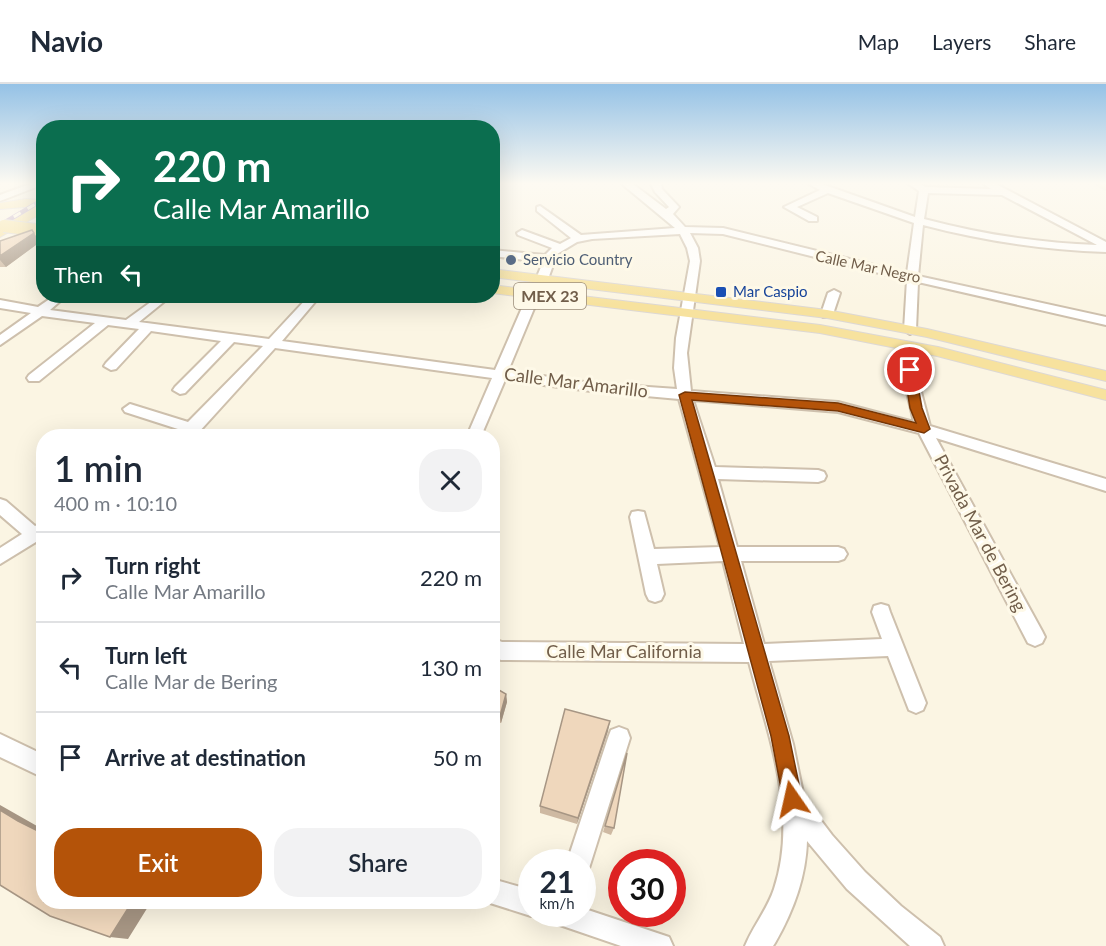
<!DOCTYPE html>
<meta charset="utf-8">
<style>
:root{--surface:#fff;--page:#f2f2f3;--text:#1f2937;--muted:#747a83;--line:#e0e1e3;--accent:#b45309}
body{margin:0;font-family:Lato,sans-serif;background:var(--page);color:var(--text);height:100vh;display:flex;flex-direction:column;font-size:22px;white-space:nowrap}
*{box-sizing:border-box;margin:0}
p{font-size:20px;color:var(--muted)}
.icon{flex:none;width:33px;height:33px;fill:none;stroke:currentColor;stroke-width:2;stroke-linecap:round;stroke-linejoin:round}
.map{position:relative;flex:1;overflow:hidden}
.panel{position:absolute;left:36px;top:345px;width:464px;height:480px;display:flex;flex-direction:column;background:var(--surface);border-radius:24px;box-shadow:0 6px 24px #0002}
.panel>*{flex:none}
.top-card{position:absolute;left:36px;top:36px;width:464px;height:183px;border-radius:24px;box-shadow:0 6px 24px #0002;background:#0b6e4f;color:#fff;overflow:hidden}
.speed{position:absolute;left:518px;top:765px;display:flex;gap:12px;font-size:30px;font-weight:700;text-align:center}
.speed>*{display:grid;place-content:center;width:78px;height:78px;border-radius:50%;background:var(--surface);box-shadow:0 6px 24px #0002;line-height:1}
.speed small{font-size:15px;font-weight:400}
.speed .limit{border:9px solid #d22;background:#fff;color:#111}
.pin{position:absolute;display:grid;place-items:center;width:51px;height:51px;color:#fff;margin:-26px;border:3px solid #fff;border-radius:50%;box-shadow:0 2px 6px #0007}
.me{position:absolute;width:66px;margin:-33px;rotate:349deg;stroke-linejoin:round;filter:drop-shadow(0 0 4px #0008)}
.turn{display:flex;align-items:center;gap:21px;height:126px;padding:0 18px;font-size:27px}
.turn .icon{width:78px;height:78px;stroke-width:2.5}
.turn b{display:block;font-size:42px;line-height:51px}
.then{display:flex;align-items:center;height:57px;padding:0 18px;background:#0003;gap:12px;font-size:22px}
.round{display:grid;place-items:center;flex:none;width:63px;height:63px;border-radius:24px;background:var(--page)}
.head{display:flex;align-items:center;justify-content:space-between;height:102px;padding:0 18px}
h1{font-size:36px;font-weight:600;line-height:45px}
.button{display:flex;gap:12px;margin-top:auto;padding:12px 18px}
.button a{flex:1;height:69px;border-radius:24px;background:var(--accent);color:#fff;font-size:24px;font-weight:600;line-height:69px;text-align:center}
.button a+a{background:var(--page);color:var(--text)}
ul{padding:0;list-style:none}
li{display:flex;align-items:center;gap:18px;height:90px;padding:0 18px;border-top:2px solid var(--line)}
li div{flex:1}
li b{display:block;font-size:22px}
li em{font-style:normal}
header{display:flex;align-items:center;gap:36px;box-sizing:border-box;height:84px;padding:0 30px;background:var(--surface);border-bottom:2px solid var(--line)}
header strong{font-size:28px}
nav{display:flex;gap:33px;margin-inline-start:auto;font-size:21px}
.map>svg:first-child{display:block}
.lines{fill:none;stroke-linecap:round;stroke-linejoin:round}
.minor-casing{stroke:#cec0ad;stroke-width:4}
.major-casing{stroke:#ddd8d4;stroke-width:2}
.minor{fill:#fff;fill-rule:evenodd}
.major{fill:#f7e29e;fill-rule:evenodd}
.rail-casing{stroke:#b9a2c3;stroke-width:4.5}
.rail{stroke:#fef9e8;stroke-width:3;stroke-dasharray:8;stroke-linecap:butt}
.major-bridge-casing{stroke:#ddd8d4;stroke-width:14;stroke-linecap:butt}
.major-bridge{stroke:#f7e29e;stroke-width:12}
.wall{fill:#ceb9a2}
.shaded-wall{fill:#a79684}
.building{fill:#efd7bc;stroke:#a79684;stroke-width:1.5}
.route{fill:#b45309;stroke:#753606;stroke-width:1.5}
.service-dot{fill:#5c6f8a;stroke:#fef9e8;stroke-width:2}
.transit-dot{fill:#1a4fb4;stroke:#fef9e8;stroke-width:2}
.labels{text-anchor:middle;stroke-width:6;stroke-linejoin:round;paint-order:stroke}
.far-service-label{font-size:15px;fill:#4e5e75;stroke:#fef9e8;text-anchor:start}
.far-street-label{font-size:15px;fill:#715e4a;stroke:#fef9e8}
.far-transit-label{font-size:15px;fill:#164399;stroke:#fef9e8;text-anchor:start}
.shield{fill:#fef9e8;stroke:#9b8c79;stroke-width:1.5}
.shield-label{font-size:16px;font-weight:bold;fill:#715e4a}
.street-label{font-size:18px;fill:#715e4a;stroke:#fef9e8}
</style>
<header>
<strong>Navio</strong>
<nav><a>Map</a><a>Layers</a><a>Share</a></nav>
</header>
<div class="map">
<svg width="1106" height="862" viewBox="0 0 1106 862">
<rect width="100%" height="100%" fill="#fbf5e3"/>
<g class="lines">
<g class="minor-casing">
<path id="minor" d="M30 100H44L0 117V111Z
M622 100H633L666 125 669 123 655 108 651 100H661L662 105 679 123 673 130 685 143 723 144 907 189 914 139 828 109 797 123 817 133V137H809L784 123 820 106 809 100H822L915 133 919 107 909 100H920L926 103 991 105 984 100H996L1106 158V168C1044 166 984 157 923 141L918 192 1106 233V241L918 198 916 246 910 250 904 246 907 196 723 150 690 149 698 164 700 177 687 269 691 307 838 318 914 338 906 304 904 263 910 259 916 263 920 304 930 342 1106 395V407L936 354 1042 547 1045 553 1042 559 1035 562 1028 559 919 349 838 328 693 316 715 383 818 386 824 388 826 392 824 396 818 398 718 395 737 463H838L844 465 847 470 844 475 838 477H741L764 560 882 555 872 528 874 522 881 520 888 522 890 528 926 619 923 626 916 629 909 626 888 572 769 577 793 660 804 714 832 751 865 788 901 822 940 853 944 862H910L847 805 807 757C806 793 793 828 775 859L773 862H745C753 842 767 826 774 805 799 729 768 651 749 578L501 576 492 572V554L502 558 744 560 723 477 657 480 664 510 661 516 655 518 649 516 646 510 630 433 632 428 638 427 644 428 654 465 720 463 679 315 591 307 505 296 481 352H467L492 294 275 264 198 349 192 352H177L181 346 125 328 123 325 130 320 188 338 263 262 234 258 185 309 180 310 173 306 175 303 221 257 151 247 116 285 111 286 104 282 106 279 139 245 108 241 39 297H29L27 294 29 291 95 239 42 232 0 261V251L31 229 0 224V216L38 223 54 212H66L50 226 126 236 159 212H171L139 238 269 255 309 212H320L282 257 495 286 528 210 534 207 540 210 508 287 591 299 677 305 674 284 676 254 690 177 687 164 680 150 592 155 577 158 557 170 548 195 542 198 536 195 543 178 492 172V166L545 171 552 164 518 151 517 149 522 146 560 160 571 154 537 127V123L540 122 581 151 675 144ZM928 109 1002 111 1097 161C1038 159 981 150 924 135Z
M834 206 840 209 833 230 831 233H823L821 230 828 209Z
M0 415 6 417 35 442 44 438V453L0 480V464L22 450 0 431Z
M619 643 627 646 630 654 591 778 588 787 582 789V778H567L608 654 611 646Z
M0 650 44 671V694L0 673Z
M492 795 531 806V830H536L531 832 487 818H492Z
M582 824 669 853 673 862H621L554 839 550 830H582Z"/>
</g>
<g class="major-casing">
<path id="major" d="M1095 100H1106V106Z
M26 115 44 116V128L0 153V144L37 122 0 125V119Z
M492 185 827 226 927 245 1106 287V297L927 253 827 234 492 193Z
M492 201 820 241 938 263 1106 306V316L937 272 820 249 492 209Z"/>
</g>
<use href="#minor" class="minor"/>
<use href="#major" class="major"/>
<g class="rail-casing">
<path id="rail" d="M0 141 44 115"/>
</g>
<use href="#rail" class="rail"/>
<g class="major-bridge-casing">
<path id="major-bridge" d="M4 142 44 147"/>
</g>
<use href="#major-bridge" class="major-bridge"/>
</g>
<path class="wall" d="M0 157 40 158 6 183H0Z
M492 602 506 610 507 618 501 639 492 637Z
M608 647 577 740 540 729V722Z
M627 669 614 744 611 751 603 748Z"/>
<path class="shaded-wall" d="M32 146 40 158 6 183 0 176V172Z
M506 610 507 618 501 639 500 632Z
M610 637 608 647 577 740 578 734Z
M0 721 44 746V750L18 737 0 726Z
M132 818H151L128 855 110 853Z"/>
<path class="building" d="M32 146 34 149 0 172V157Z
M492 602 506 610 500 632 492 630Z
M565 625 610 637 578 734 540 722Z
M627 669 614 744 605 742Z
M0 726 18 737 44 750V818H132L110 853 50 832 0 801Z"/>
<linearGradient id="sky" x2="0" y2="1"><stop stop-color="#95c2e6"/><stop offset="0.45" stop-color="#fdfaf2"/><stop offset="1" stop-color="#fdfaf2" stop-opacity="0"/></linearGradient>
<rect width="1106" height="221" fill="url(#sky)"/>
<path class="route" d="M910 283 915 286 922 324 930 345 924 349 838 327 692 316 789 652 802 715 799 722 792 725 785 722 783 715 771 652 679 311 685 308 838 319 916 339 910 324 904 286Z"/>
<circle class="service-dot" cx="511" cy="176" r="6"/>
<rect class="transit-dot" x="715" y="202" width="12" height="12" rx="3"/>
<g class="labels">
<g class="far-service-label">
<text x="523" y="181">Servicio Country</text>
</g>
<g class="far-street-label">
<text transform="translate(868 183) rotate(12)" y="5">Calle Mar Negro</text>
</g>
<g class="far-transit-label">
<text x="733" y="213">Mar Caspio</text>
</g>
<rect class="shield" x="514" y="199" width="72" height="26" rx="4.5"/>
<g class="shield-label">
<text x="550" y="218">MEX 23</text>
</g>
<g class="street-label">
<text transform="translate(576 299) rotate(7)" y="6">Calle Mar Amarillo</text>
<text transform="translate(980 449) rotate(62)" y="6">Privada Mar de Bering</text>
<text x="624" y="574">Calle Mar California</text>
</g>
</g>
</svg>
<div class="speed"><div>21<small>km/h</small></div><div class="limit">30</div></div>
<div class="pin" style="left:910px;top:286px;background:#d93025"><svg class="icon" aria-label="arrive" viewBox="0 0 24 24"><path d="M6 21V4h12l-3 4 3 4H6"/></svg></div>
<svg class="me" style="left:792px;top:715px" viewBox="-20 -20 40 40"><path d="M0-17L14 15 0 8-14 15z" fill="#b45309" stroke="#fff" stroke-width="4"/></svg>
<div class="top-card">
<div class="turn"><svg class="icon" aria-label="right" viewBox="0 0 24 24"><path d="M7 20v-9h11M14 6l5 5-5 5"/></svg><div><b>220 m</b>Calle Mar Amarillo</div></div>
<div class="then">Then<svg class="icon" aria-label="left" viewBox="0 0 24 24"><path d="M17 20v-9H6M10 6l-5 5 5 5"/></svg></div>
</div>
<section class="panel">
<div class="head"><div><h1>1 min</h1><p>400 m · 10:10</p></div><a class="round"><svg class="icon" aria-label="close" viewBox="0 0 24 24"><path d="M6 6l12 12M18 6L6 18"/></svg></a></div>
<ul>
<li><svg class="icon" aria-label="right" viewBox="0 0 24 24"><path d="M7 20v-9h11M14 6l5 5-5 5"/></svg><div><b>Turn right</b><p>Calle Mar Amarillo</p></div><em>220 m</em></li>
<li><svg class="icon" aria-label="left" viewBox="0 0 24 24"><path d="M17 20v-9H6M10 6l-5 5 5 5"/></svg><div><b>Turn left</b><p>Calle Mar de Bering</p></div><em>130 m</em></li>
<li><svg class="icon" aria-label="arrive" viewBox="0 0 24 24"><path d="M6 21V4h12l-3 4 3 4H6"/></svg><div><b>Arrive at destination</b></div><em>50 m</em></li>
</ul>
<div class="button"><a>Exit</a><a>Share</a></div>
</section>
</div>
